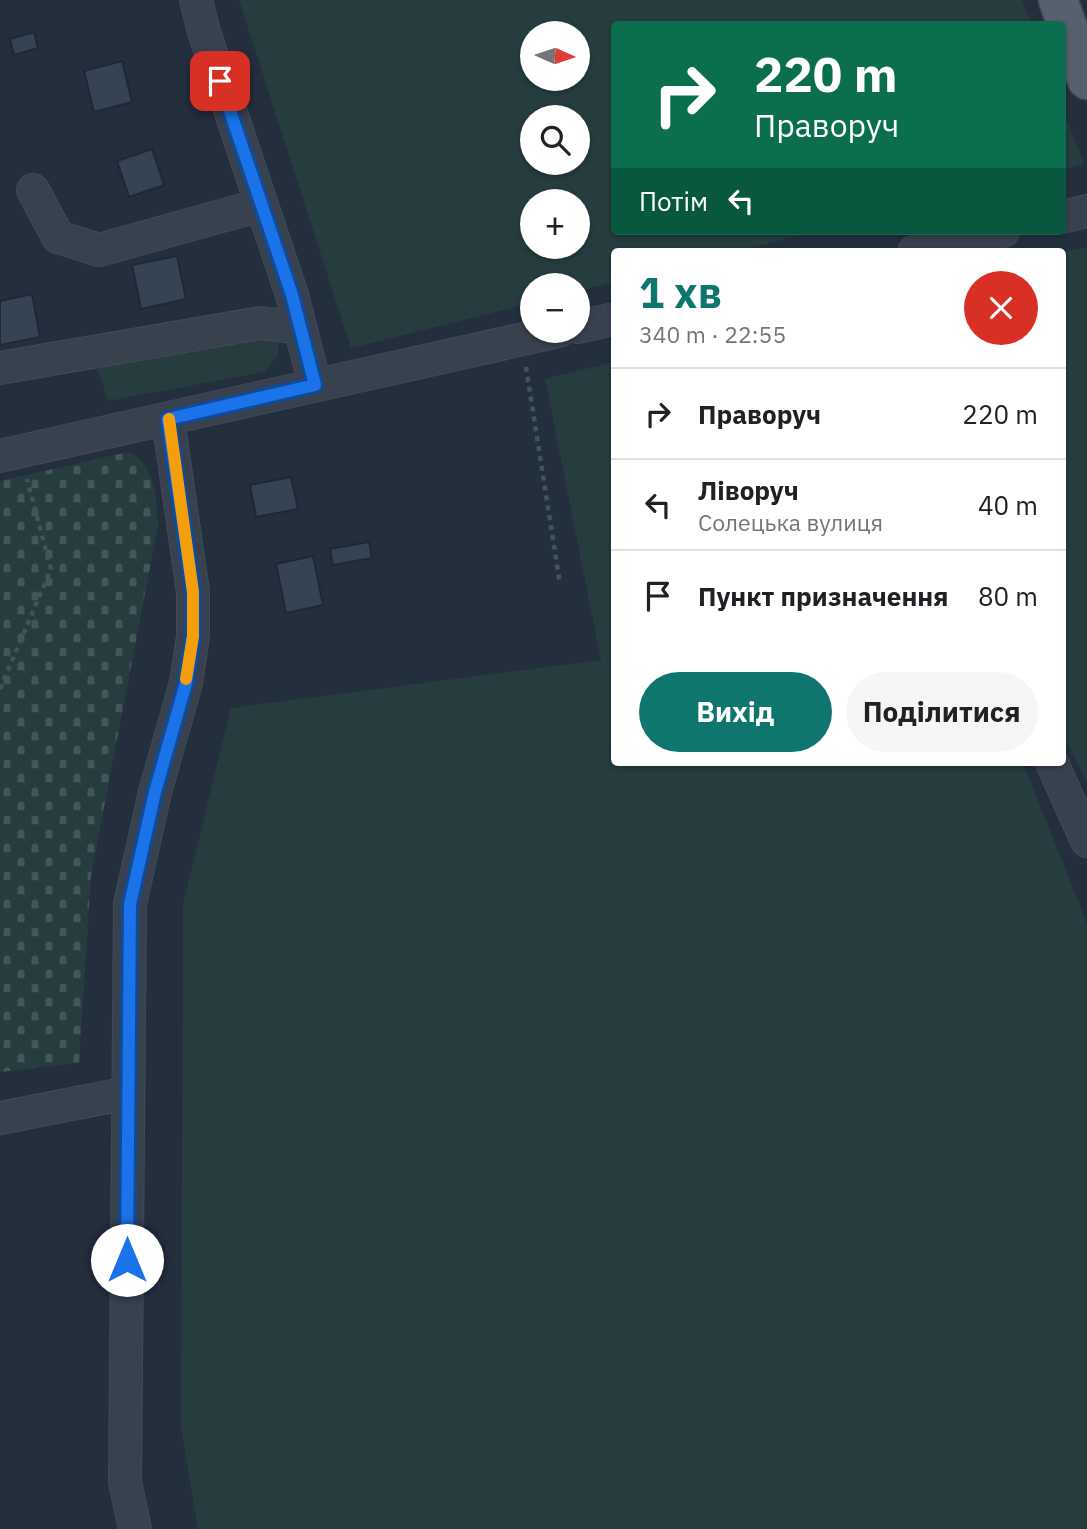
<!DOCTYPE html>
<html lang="uk">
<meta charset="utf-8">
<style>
:root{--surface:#fff;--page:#f6f6f6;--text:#202124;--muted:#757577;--line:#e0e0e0;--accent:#0f766e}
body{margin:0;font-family:"IBM Plex Sans",sans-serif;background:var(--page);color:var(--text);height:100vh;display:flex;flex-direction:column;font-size:26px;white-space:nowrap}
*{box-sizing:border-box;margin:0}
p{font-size:23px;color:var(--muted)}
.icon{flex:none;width:38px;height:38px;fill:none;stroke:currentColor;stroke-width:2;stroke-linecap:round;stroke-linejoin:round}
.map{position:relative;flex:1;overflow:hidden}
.sheet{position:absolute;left:611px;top:248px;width:455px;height:518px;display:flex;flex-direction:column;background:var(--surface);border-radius:7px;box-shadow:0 2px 5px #0004}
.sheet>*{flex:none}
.hud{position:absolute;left:611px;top:21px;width:455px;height:214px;border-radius:7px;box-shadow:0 2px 5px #0004;background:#0b6e4f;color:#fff;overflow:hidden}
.needle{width:46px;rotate:93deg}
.controls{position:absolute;left:520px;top:21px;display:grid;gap:14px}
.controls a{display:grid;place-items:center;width:70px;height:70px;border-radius:50%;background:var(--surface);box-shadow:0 2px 5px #0004;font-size:35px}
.pin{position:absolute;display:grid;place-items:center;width:60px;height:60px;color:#fff;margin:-30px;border-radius:14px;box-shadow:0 4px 10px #0006}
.me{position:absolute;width:77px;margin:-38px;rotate:0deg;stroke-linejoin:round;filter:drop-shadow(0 0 5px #0008)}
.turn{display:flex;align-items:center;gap:24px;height:147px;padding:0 28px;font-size:32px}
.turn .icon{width:91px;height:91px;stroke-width:2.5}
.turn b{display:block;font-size:49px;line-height:60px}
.then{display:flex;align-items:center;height:66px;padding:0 28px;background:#0003;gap:14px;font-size:26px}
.round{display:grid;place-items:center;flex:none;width:74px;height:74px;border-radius:37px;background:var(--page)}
.overview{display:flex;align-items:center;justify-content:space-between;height:119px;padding:0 28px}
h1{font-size:42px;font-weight:700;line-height:52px;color:var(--accent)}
.cta{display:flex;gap:14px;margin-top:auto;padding:14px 28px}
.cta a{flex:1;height:80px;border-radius:42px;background:var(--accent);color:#fff;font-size:28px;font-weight:700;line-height:80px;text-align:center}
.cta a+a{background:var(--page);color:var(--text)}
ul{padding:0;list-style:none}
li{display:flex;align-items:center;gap:21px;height:91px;padding:0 28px;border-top:2px solid var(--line)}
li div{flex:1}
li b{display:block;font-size:26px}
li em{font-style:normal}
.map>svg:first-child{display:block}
.green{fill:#263c3f;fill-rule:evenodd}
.cemetery{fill:url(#cemetery-stones)}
.building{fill:#364354;stroke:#1f2835;stroke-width:2}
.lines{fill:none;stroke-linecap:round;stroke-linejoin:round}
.minor-casing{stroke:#414a57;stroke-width:34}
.major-casing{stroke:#414a57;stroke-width:41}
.path{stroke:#3f5557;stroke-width:4.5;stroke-dasharray:5 5;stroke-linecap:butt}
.minor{stroke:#38414e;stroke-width:32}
.major{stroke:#56606e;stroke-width:38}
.route-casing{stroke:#114b97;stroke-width:18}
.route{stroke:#1a73e8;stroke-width:12}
.slow{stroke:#f59e0b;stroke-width:12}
</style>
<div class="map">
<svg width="1087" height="1529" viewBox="0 0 1087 1529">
<defs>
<pattern id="cemetery-stones" width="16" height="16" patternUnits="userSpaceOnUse" patternTransform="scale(1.75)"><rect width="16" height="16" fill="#263c3f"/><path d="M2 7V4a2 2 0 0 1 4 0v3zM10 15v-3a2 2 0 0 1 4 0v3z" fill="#435659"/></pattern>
</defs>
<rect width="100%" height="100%" fill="#242f3e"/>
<path class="green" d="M239 0H1022L1032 24H614V231H818L734 252H614V282L578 291V285H532V303L351 348ZM532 33H578V79H532ZM532 117H578V163H532ZM532 201H578V247H532Z
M1062 107 1084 164 1062 170Z
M1087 247V783L1062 731V252Z
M268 333 278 343V356L264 372 108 401 95 360Z
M614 362V763H1023L1087 923V1529H198L181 1427 183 904 231 708 601 660 545 379Z"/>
<path class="cemetery" d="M128 452C158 466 155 497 158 526L91 875 79 1063 0 1072V481Z"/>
<path class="building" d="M34 32 38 48 14 55 10 39Z
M122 61 132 102 94 112 84 71Z
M152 149 164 185 129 197 117 161Z
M177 256 186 299 141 309 132 265Z
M32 294 40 337 0 345V301Z
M291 477 298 509 256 517 250 485Z
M369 542 372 558 333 565 330 549Z
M313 556 323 605 286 613 276 564Z"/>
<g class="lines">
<g class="minor-casing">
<path id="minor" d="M196 0 204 32 292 295 315 385
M33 190 58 237 99 250 261 205
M1062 217 1087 211
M914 252 1003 231
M578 327 614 319
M0 368 261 323 300 328
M0 456 559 331
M1052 763 1087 841
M0 1118 128 1093
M135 1529 125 1482 130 904 155 792 186 683 193 636V592L168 419"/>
</g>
<g class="major-casing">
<path id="major" d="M1058 0 1087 80"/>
</g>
<path class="path" d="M526 367 560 584
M0 689 51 569 27 479"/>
<use href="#minor" class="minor"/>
<use href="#major" class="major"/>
</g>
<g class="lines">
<g class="route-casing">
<path id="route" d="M127 1260 130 904 155 792 186 683 193 636V592L168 419 315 385 292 295 220 81"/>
</g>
<use href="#route" class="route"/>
<path class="slow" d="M169 419 193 592V636L186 679"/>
</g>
</svg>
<div class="controls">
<a><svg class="needle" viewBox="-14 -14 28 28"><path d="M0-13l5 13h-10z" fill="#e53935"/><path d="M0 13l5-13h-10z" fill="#757577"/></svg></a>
<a><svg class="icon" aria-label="search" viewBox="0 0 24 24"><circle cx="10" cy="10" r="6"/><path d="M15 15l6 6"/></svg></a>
<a>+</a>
<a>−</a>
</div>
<div class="pin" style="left:220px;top:81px;background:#d93025"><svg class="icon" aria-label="arrive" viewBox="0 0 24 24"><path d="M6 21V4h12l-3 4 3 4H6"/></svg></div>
<svg class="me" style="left:127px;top:1260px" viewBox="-20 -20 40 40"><circle r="19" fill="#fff"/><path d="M0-13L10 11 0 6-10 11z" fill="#1a73e8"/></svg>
<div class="hud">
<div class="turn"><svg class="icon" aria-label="right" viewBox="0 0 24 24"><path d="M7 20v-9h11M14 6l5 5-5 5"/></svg><div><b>220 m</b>Праворуч</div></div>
<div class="then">Потім<svg class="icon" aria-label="left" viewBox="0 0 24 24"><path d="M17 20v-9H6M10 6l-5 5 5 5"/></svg></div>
</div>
<section class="sheet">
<div class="overview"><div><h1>1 хв</h1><p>340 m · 22:55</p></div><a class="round" style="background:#d93025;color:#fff"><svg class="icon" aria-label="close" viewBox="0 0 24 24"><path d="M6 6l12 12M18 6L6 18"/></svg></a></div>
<ul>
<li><svg class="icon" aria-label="right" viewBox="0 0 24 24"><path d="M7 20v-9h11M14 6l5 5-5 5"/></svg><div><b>Праворуч</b></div><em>220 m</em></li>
<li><svg class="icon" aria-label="left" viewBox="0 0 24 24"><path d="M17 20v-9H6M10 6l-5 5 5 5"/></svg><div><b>Ліворуч</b><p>Солецька вулиця</p></div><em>40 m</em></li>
<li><svg class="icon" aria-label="arrive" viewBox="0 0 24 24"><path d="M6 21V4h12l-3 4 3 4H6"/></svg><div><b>Пункт призначення</b></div><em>80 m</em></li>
</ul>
<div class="cta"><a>Вихід</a><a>Поділитися</a></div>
</section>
</div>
